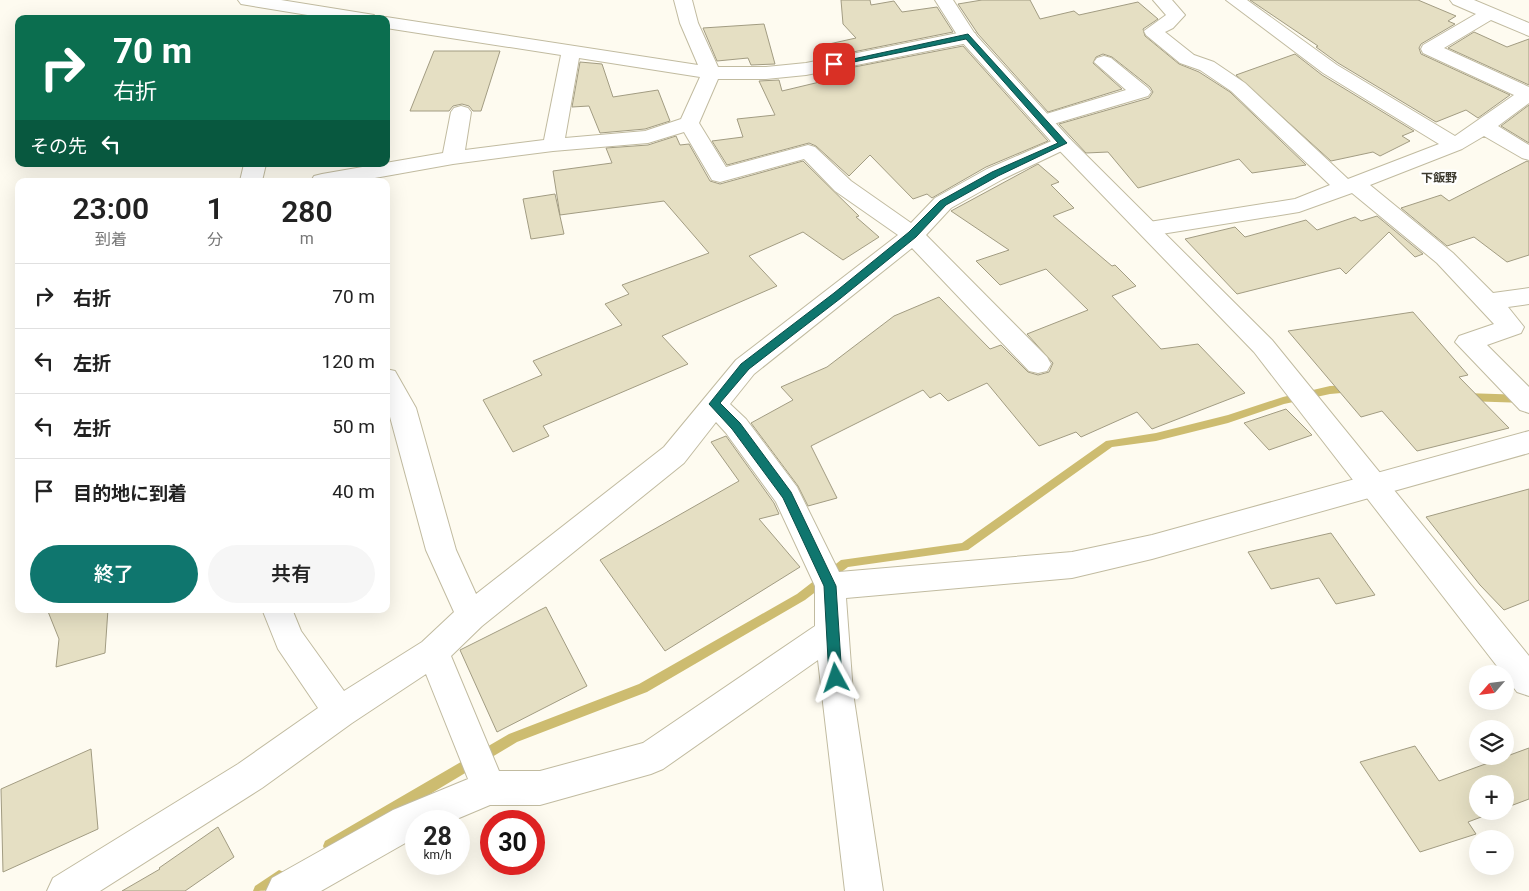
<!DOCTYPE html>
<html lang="ja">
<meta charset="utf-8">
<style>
:root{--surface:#fff;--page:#f6f6f6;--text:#222;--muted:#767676;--line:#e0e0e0;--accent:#0f766e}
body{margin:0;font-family:Roboto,"Noto Sans JP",sans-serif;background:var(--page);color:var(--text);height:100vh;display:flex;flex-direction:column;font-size:19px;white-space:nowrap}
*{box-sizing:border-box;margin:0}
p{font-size:16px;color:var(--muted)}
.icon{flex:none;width:28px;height:28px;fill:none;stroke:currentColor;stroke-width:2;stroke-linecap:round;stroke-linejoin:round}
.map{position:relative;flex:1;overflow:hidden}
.panel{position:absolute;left:15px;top:178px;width:375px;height:435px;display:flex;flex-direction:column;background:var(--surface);border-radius:10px;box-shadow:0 5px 20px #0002}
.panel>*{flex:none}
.guide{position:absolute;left:15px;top:15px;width:375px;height:152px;border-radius:10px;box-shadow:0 5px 20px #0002;background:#0b6e4f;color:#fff;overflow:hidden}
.needle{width:32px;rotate:242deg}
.controls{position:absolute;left:1469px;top:665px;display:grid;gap:10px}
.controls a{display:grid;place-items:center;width:45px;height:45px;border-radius:50%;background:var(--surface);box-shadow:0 5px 20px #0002;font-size:25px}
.speed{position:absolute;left:405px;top:810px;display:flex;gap:10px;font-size:25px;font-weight:700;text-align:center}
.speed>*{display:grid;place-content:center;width:65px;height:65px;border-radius:50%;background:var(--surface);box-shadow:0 5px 20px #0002;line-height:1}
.speed small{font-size:12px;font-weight:400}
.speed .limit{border:8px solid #d22;background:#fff;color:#111}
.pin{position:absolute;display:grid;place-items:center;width:42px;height:42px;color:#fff;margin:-21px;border-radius:10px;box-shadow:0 2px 8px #0006}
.me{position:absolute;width:55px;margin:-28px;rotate:355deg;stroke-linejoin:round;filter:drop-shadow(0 0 4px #0008)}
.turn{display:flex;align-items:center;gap:18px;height:105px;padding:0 15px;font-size:22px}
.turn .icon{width:65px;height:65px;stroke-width:2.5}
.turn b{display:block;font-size:35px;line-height:42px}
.then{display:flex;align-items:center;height:48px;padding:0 15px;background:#0003;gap:10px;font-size:19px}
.eta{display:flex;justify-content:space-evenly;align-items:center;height:85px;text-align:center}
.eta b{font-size:30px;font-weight:600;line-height:35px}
.action{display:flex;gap:10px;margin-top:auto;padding:10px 15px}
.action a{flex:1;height:58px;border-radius:30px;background:var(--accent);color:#fff;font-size:20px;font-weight:600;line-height:58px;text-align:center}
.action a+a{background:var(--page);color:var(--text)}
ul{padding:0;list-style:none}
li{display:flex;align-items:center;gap:15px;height:65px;padding:0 15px;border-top:1px solid var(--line)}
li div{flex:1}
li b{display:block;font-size:19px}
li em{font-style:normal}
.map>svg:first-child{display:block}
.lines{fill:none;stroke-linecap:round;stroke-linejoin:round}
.stream{fill:#cdbc70;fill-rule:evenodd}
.building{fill:#e5dfc3;stroke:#a29c82}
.minor-casing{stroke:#c1bba0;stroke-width:2}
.tertiary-casing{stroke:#c1bba0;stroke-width:2}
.minor{fill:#fff;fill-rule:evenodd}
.tertiary{fill:#fff;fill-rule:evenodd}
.route{fill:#0f766e;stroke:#0a4d48}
.labels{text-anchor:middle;stroke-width:4.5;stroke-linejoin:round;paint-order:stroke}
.far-neighbourhood-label{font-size:12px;font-weight:bold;fill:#3c392e;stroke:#fff}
</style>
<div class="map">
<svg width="1529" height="891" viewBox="0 0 1529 891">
<rect width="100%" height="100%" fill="#fefbf0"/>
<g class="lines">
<path class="stream" d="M1350 385 1353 386 1355 389 1353 392 1330 394 1284 404 1228 423 1156 441 1112 447 968 550 848 567 805 600 647 692 517 742 335 851 330 853 325 851 323 846 325 841 509 734 639 684 797 594 841 560 962 543 1106 441 1156 433 1228 415 1283 397 1330 386Z
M1465 393 1529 395V403L1465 401 1460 397Z
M279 870 284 872 286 877C280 891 266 891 253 891L255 886Z"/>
</g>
<path class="building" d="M841 0H870L871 5 894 1 902 12 937 7 953 32 838 55 829 44 856 38 843 24Z
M982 0H1030L1040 19 1074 11 1079 15 1138 2 1158 19 1143 29 1145 36 1179 64 1199 72 1230 92 1306 165 1252 173 1239 159 1138 188 1108 152 1086 153 1059 124 1149 98 1153 92 1150 87 1112 57 1103 54 1096 57 1093 63 1122 89 1048 112 978 34 958 4Z
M1250 0H1418L1456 16 1448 21 1455 24 1421 44 1419 48 1421 54 1510 95 1478 118 1466 110 1436 122 1338 63 1316 47 1318 46Z
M764 24 775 64 751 65 748 58 717 61 703 28Z
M1474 32 1507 47 1529 39V85L1448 48Z
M963 46 1048 141 986 167 932 198 927 194 913 199 870 155 849 176 816 146 809 143 727 165 712 141 743 137 737 119 775 115 759 81 779 80 782 91 853 74 849 68Z
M434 51H500L481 111H473L469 106 462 104 453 106 449 111H410Z
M1295 54 1322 75 1414 131 1402 136 1410 141 1380 156 1373 152 1331 161 1236 75Z
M580 62 602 64 613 97 658 90 670 121 645 129 600 133 589 106 572 107Z
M1529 105V143L1501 126Z
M676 136 680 145 689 144 710 181 720 184 803 161 859 216 856 217 879 237 843 260 803 232 749 256 777 286 662 336 688 364 543 426 549 436 513 452 483 400 542 375 533 361 622 325 605 304 629 294 622 285 709 253 664 201 560 215 553 171 612 163 606 148 648 145Z
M1527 161 1529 162V255L1507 262 1474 237 1447 246 1401 208 1441 195 1449 201Z
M1038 164 1059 182 1051 185 1074 208 1053 216 1112 266 1115 265 1136 286 1112 296 1161 349 1198 344 1245 393 1152 429 1137 412 1081 437 1076 432 1039 446 987 383 948 401 940 393 930 398 923 390 811 446 837 498 808 506 798 486 751 423 793 400 781 387 827 367 894 316 939 297 990 349 1001 345 1028 372 1038 375 1049 372 1053 363 1027 334 1088 310 1046 269 1000 285 976 261 1009 250 951 211Z
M555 194 564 234 531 239 523 199Z
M1377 216 1423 254 1415 257 1389 232 1346 274 1340 268 1237 294 1185 239 1235 227 1245 237 1306 220 1317 230 1355 217 1361 221Z
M1413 312 1468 375 1459 377 1509 428 1417 451 1382 411 1361 417 1288 331Z
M1286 409 1312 435 1269 450 1244 423Z
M726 436 774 503 779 514 759 519 800 567 665 651 600 560 739 481 711 442Z
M1529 489V600L1504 610 1480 585 1426 517Z
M1331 533 1375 595 1336 604 1319 578 1271 589 1248 552Z
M546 607 587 686 497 732 460 650Z
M47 609H108L105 653 56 667 59 639Z
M1415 746 1439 781 1529 748V799L1505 808V784H1478V811H1497L1468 822 1476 834 1420 852 1360 762Z
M91 749 98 829 3 872 1 789Z
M218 827 234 857 185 891H122L160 869 159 868Z"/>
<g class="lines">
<g class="minor-casing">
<path id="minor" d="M238 0H281L368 14 374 15 377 19H332L247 5 241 4Z
M674 0H692L698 23 718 67H766L806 63 968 31 975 33 977 37 975 41 968 43 806 75 766 79H718L699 123 726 167 808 145 815 147 851 181 911 223 935 198 987 169 1056 139 1063 137 1070 139 1073 143 1070 147 1003 179 951 208 926 235 1047 357 1051 364 1047 371 1038 373 1029 371 912 248 754 374 730 404 746 419 797 487 839 572 1072 552 1152 535 1529 431V453L1152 559 1072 578 846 598 853 693 883 891H845L818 660 663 769 651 774 540 805H490L452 821H416V837L321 891H266L272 878 393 810 468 779 426 674 352 723 262 788 100 891H47L53 878 238 764 318 708 278 649 262 609H292L301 631 344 691 422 642 454 612 426 550 386 402V369L395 371 416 408 456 550 476 594 664 447 736 360 898 235 835 191 804 159 720 182 712 180 684 132 648 143 553 151 453 164 358 181H311L314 176 322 174 443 153 451 112 454 108 461 106 468 108 471 112 465 150 544 140 561 55 386 28V19L380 18 386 17 698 65 680 23ZM579 58 700 77 681 119 645 131 565 138ZM716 422 726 433 776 502 815 586V626L643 743 540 771H499L451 656 482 626 684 463Z
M1153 0H1172L1185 15 1173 28 1165 32 1194 55 1214 62 1245 83 1348 179 1439 144 1323 73 1226 0H1247L1337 65 1455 136 1514 95 1423 53 1421 49 1423 45 1476 14 1453 4 1450 0H1474L1529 23V36L1491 20 1444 48 1529 87V103L1498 126 1529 145V160L1522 158 1484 136 1462 149 1370 185 1453 253 1493 293 1529 288V304L1508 307 1524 327 1521 333 1487 345 1529 387V413L1520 410 1455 342 1459 336 1494 324 1437 263 1352 193 1299 212 1149 236 1141 234 1138 229 1141 224 1149 222 1295 199 1330 185 1231 91 1200 70 1180 63 1146 35 1144 31 1166 15Z
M1104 56 1111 58 1148 88 1151 92 1148 96 1050 125 1043 127 1036 125 1033 121 1036 117 1126 90 1094 62 1097 58Z
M244 164H266L262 181H240Z"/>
</g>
<g class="tertiary-casing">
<path id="tertiary" d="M935 0H953L975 34 1070 139 1272 340 1529 656V696L1517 692 1254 352 1056 147 961 41Z"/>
</g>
<use href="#minor" class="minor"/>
<use href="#tertiary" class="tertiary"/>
</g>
<path class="route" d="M968 34 1067 143 998 176 946 205 916 237 841 298 749 369 720 403 740 423 791 492 836 586 842 678 840 683 836 685 831 683 829 678 824 586 783 498 732 429 709 404 741 364 834 293 909 232 940 201 992 172 1058 143 966 39 834 66 830 64Z"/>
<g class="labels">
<g class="far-neighbourhood-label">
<text x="1439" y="182">下飯野</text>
</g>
</g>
</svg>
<div class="controls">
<a><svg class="needle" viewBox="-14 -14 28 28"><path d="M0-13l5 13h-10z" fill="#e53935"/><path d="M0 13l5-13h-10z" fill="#767676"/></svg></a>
<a><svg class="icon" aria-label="layers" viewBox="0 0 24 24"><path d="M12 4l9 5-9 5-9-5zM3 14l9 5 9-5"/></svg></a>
<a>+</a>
<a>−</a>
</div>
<div class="speed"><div>28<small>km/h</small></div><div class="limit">30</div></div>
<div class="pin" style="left:834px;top:64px;background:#d93025"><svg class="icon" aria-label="arrive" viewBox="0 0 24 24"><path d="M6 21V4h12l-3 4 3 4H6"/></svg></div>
<svg class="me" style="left:836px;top:678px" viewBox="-20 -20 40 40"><path d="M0-17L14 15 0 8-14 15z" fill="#0f766e" stroke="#fff" stroke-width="4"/></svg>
<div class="guide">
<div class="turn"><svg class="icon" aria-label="right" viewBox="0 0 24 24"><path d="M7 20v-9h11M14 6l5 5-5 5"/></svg><div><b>70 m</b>右折</div></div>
<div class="then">その先<svg class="icon" aria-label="left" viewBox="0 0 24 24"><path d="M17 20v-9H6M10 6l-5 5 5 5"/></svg></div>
</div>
<section class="panel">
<div class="eta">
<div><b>23:00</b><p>到着</p></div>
<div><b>1</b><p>分</p></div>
<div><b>280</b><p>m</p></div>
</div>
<ul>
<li><svg class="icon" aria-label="right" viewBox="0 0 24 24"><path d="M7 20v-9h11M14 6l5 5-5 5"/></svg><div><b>右折</b></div><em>70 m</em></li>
<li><svg class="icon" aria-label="left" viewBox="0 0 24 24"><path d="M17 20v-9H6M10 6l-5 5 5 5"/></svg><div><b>左折</b></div><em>120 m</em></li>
<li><svg class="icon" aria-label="left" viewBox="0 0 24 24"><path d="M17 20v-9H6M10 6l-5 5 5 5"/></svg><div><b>左折</b></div><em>50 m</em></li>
<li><svg class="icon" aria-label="arrive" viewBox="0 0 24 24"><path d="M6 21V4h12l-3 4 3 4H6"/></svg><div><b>目的地に到着</b></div><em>40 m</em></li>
</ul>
<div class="action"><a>終了</a><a>共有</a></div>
</section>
</div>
